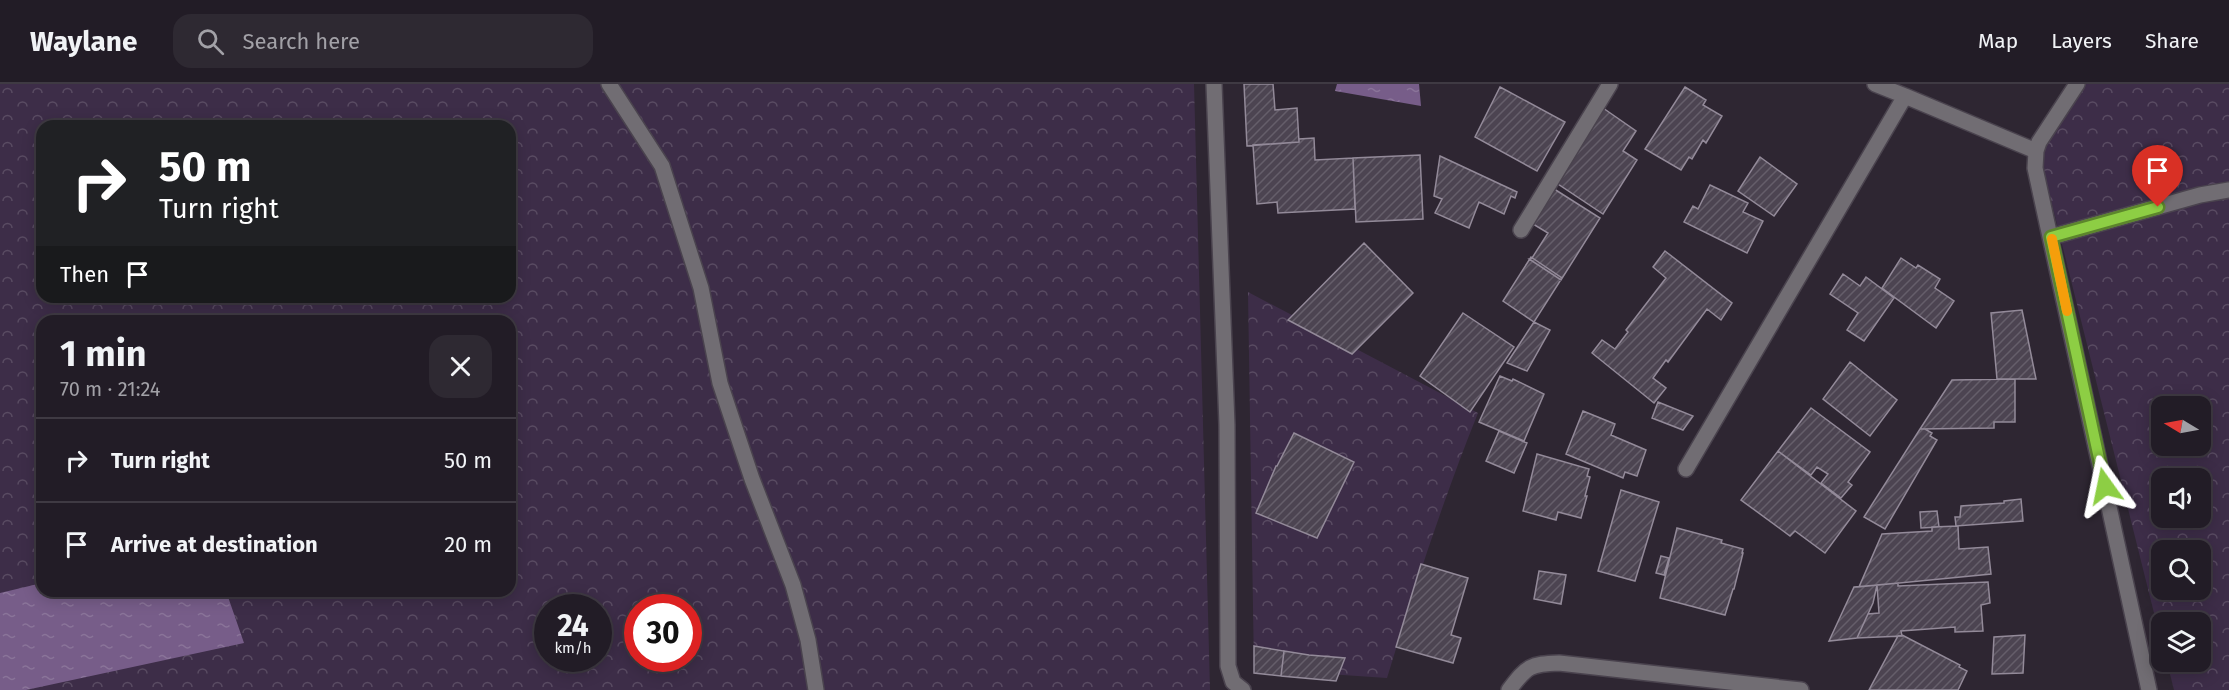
<!DOCTYPE html>
<meta charset="utf-8">
<style>
:root{--surface:#221c26;--page:#2e2932;--text:#f1f3f6;--muted:#a2a1a7;--line:#3f3a43}
body{margin:0;font-family:"Fira Sans",sans-serif;background:var(--page);color:var(--text);height:100vh;display:flex;flex-direction:column;font-size:22px;white-space:nowrap}
*{box-sizing:border-box;margin:0}
p{font-size:20px;color:var(--muted)}
.icon{flex:none;width:33px;height:33px;fill:none;stroke:currentColor;stroke-width:2;stroke-linecap:round;stroke-linejoin:round}
.map{position:relative;flex:1;overflow:hidden}
.sheet{position:absolute;left:36px;top:231px;width:480px;height:282px;display:flex;flex-direction:column;background:var(--surface);border-radius:18px;box-shadow:0 3px 15px #0003,0 0 0 2px var(--line)}
.sheet>*{flex:none}
.top-card{position:absolute;left:36px;top:36px;width:480px;height:183px;border-radius:18px;box-shadow:0 3px 15px #0003,0 0 0 2px var(--line);background:#202124;color:#fff;overflow:hidden}
.needle{width:39px;rotate:280deg}
.controls{position:absolute;left:2151px;top:312px;display:grid;gap:12px}
.controls a{display:grid;place-items:center;width:60px;height:60px;border-radius:12px;background:var(--surface);box-shadow:0 3px 15px #0003,0 0 0 2px var(--line);font-size:30px}
.speed{position:absolute;left:534px;top:510px;display:flex;gap:12px;font-size:30px;font-weight:700;text-align:center}
.speed>*{display:grid;place-content:center;width:78px;height:78px;border-radius:50%;background:var(--surface);box-shadow:0 3px 15px #0003,0 0 0 2px var(--line);line-height:1}
.speed small{font-size:15px;font-weight:400}
.speed .limit{border:9px solid #d22;background:#fff;color:#111}
.pin{position:absolute;display:grid;place-items:center;width:51px;height:51px;color:#fff;margin:-62px -26px;border-radius:50% 50% 50% 0;rotate:-45deg;box-shadow:0 0 6px #0007}
.pin .icon{rotate:45deg}
.me{position:absolute;width:66px;margin:-33px;rotate:348deg;stroke-linejoin:round;filter:drop-shadow(0 0 4px #0008)}
.turn{display:flex;align-items:center;gap:21px;height:126px;padding:0 24px;font-size:27px}
.turn .icon{width:78px;height:78px;stroke-width:2.5}
.turn b{display:block;font-size:42px;line-height:51px}
.then{display:flex;align-items:center;height:57px;padding:0 24px;background:#0003;gap:12px;font-size:22px}
.round{display:grid;place-items:center;flex:none;width:63px;height:63px;border-radius:18px;background:var(--page)}
.head{display:flex;align-items:center;justify-content:space-between;height:102px;padding:0 24px}
h1{font-size:36px;font-weight:700;line-height:45px}
ul{padding:0;list-style:none}
li{display:flex;align-items:center;gap:18px;height:84px;padding:0 24px;border-top:2px solid var(--line)}
li div{flex:1}
li b{display:block;font-size:22px}
li em{font-style:normal}
header{display:flex;align-items:center;gap:36px;box-sizing:border-box;height:84px;padding:0 30px;background:var(--surface);border-bottom:2px solid var(--line)}
header strong{font-size:28px}
nav{display:flex;gap:33px;margin-inline-start:auto;font-size:21px}
.search{width:420px;height:54px;background:var(--page);display:flex;align-items:center;gap:15px;box-sizing:border-box;padding:0 21px;border-radius:18px;color:var(--muted);font-size:22px}
.map>svg:first-child{display:block}
.forest{fill:url(#forest-crowns);fill-rule:evenodd}
.water{fill:url(#water-ripples)}
.building{fill:url(#building-hatch);stroke:#938a99;stroke-width:1.5}
.lines{fill:none;stroke-linecap:round;stroke-linejoin:round}
.minor-casing{stroke:#4a434e;stroke-width:18}
.minor{stroke:#716d73;stroke-width:15}
.route-casing{stroke:#5c862c;stroke-width:15}
.route{stroke:#8dce44;stroke-width:10}
.slow{stroke:#f59e0b;stroke-width:10}
</style>
<header>
<strong>Waylane</strong>
<div class="search"><svg class="icon" aria-label="search" viewBox="0 0 24 24"><circle cx="10" cy="10" r="6"/><path d="M15 15l6 6"/></svg>Search here</div>
<nav><a>Map</a><a>Layers</a><a>Share</a></nav>
</header>
<div class="map">
<svg width="2229" height="606" viewBox="0 0 2229 606">
<defs>
<pattern id="forest-crowns" width="20" height="18" patternUnits="userSpaceOnUse" patternTransform="scale(1.5)"><rect width="20" height="18" fill="#3d2d48"/><path d="M2 6a3 3 0 1 1 6 0M12 15a3 3 0 1 1 6 0" fill="none" stroke="#594b62"/></pattern>
<pattern id="water-ripples" width="26" height="14" patternUnits="userSpaceOnUse" patternTransform="scale(1.5)"><rect width="26" height="14" fill="#775d89"/><path d="M2 4q2-2 4 0t4 0M15 11q2-2 4 0t4 0" fill="none" stroke="#8a7499"/></pattern>
<pattern id="building-hatch" width="6" height="6" patternUnits="userSpaceOnUse" patternTransform="scale(1.5)"><rect width="6" height="6" fill="#4c4451"/><path d="M-1 1l2-2M0 6l6-6M5 7l2-2" fill="none" stroke="#655e6a"/></pattern>
</defs>
<rect width="100%" height="100%" fill="#2e2632"/>
<path class="forest" d="M0 0H1194L1210 606H0ZM42 42H510V213H42ZM42 237H510V507H42ZM548 524H598V574H548ZM638 524H688V574H638Z
M2082 0H2229V606H2174L2167 578H2200V538H2162L2161 557 2039 68ZM2162 322H2200V362H2162ZM2162 394H2200V434H2162ZM2162 466H2200V506H2162Z
M1248 208 1478 329C1443 416 1414 505 1387 594L1254 585Z"/>
<path class="water" d="M1337 0H1419L1421 22 1335 7Z
M42 499V507H226L244 559 26 606H0V509Z"/>
<path class="building" d="M1244 0H1273L1275 26 1297 24 1299 58 1247 62Z
M1500 3 1565 38 1537 87 1475 53Z
M1685 3 1706 16 1703 21 1722 32 1706 59 1703 56 1692 75 1689 73 1681 86 1645 65Z
M1603 24 1636 47 1623 67 1637 76 1603 130 1555 98Z
M1314 54 1315 76 1353 74 1355 125 1278 129 1277 118 1257 120 1253 61 1299 58V55Z
M1420 71 1423 135 1356 138 1353 74Z
M1440 72 1517 108 1515 114 1511 112 1504 130 1479 118 1469 144 1435 129 1442 115 1434 112Z
M1760 73 1797 100 1774 132 1738 107Z
M1710 101 1748 119 1743 128 1763 137 1747 169 1684 138 1693 122 1698 125Z
M1551 103 1600 134 1561 196 1529 175 1532 174 1548 149 1528 137Z
M1364 159 1413 209 1352 270 1288 236Z
M1665 167 1732 219 1721 236 1707 225 1668 278 1666 276 1653 294 1666 304 1654 319 1592 269 1602 256 1615 265 1628 248 1626 246 1666 194 1653 183Z
M1531 173 1562 194 1534 238 1503 217Z
M1901 174 1916 184 1918 181 1940 195 1935 204 1954 217 1936 244 1882 204Z
M1843 190 1860 202 1866 193 1894 214 1864 257 1847 246 1858 229 1830 210Z
M2022 226 2036 295H1997L1991 229Z
M1463 229 1514 263 1470 328 1420 292Z
M1534 238 1550 246 1527 287 1507 279Z
M1850 278 1897 316 1870 352 1823 315Z
M1500 292 1512 297 1513 295 1544 310 1524 357 1479 338Z
M2015 295V338H1994V344L1920 345 1952 296Z
M1658 318 1693 332 1683 346 1652 334Z
M1811 324 1870 368 1848 398 1852 401 1841 414 1821 399 1828 390 1817 383 1811 391 1778 367Z
M1583 327 1615 340 1611 351 1646 366 1637 392 1625 388 1623 394 1566 370Z
M1920 345H1925L1932 349 1930 352 1937 356 1885 445 1864 433Z
M1499 347 1527 359 1514 389 1486 377Z
M1294 349 1354 378 1317 454 1256 429 1276 382H1277Z
M1778 367 1856 427 1825 469 1795 447 1790 452 1741 416Z
M1537 370 1589 385 1587 392 1590 393 1585 412H1587L1581 434 1558 428 1556 436 1523 427Z
M1621 406 1659 418 1635 497 1598 487Z
M2021 415 2023 437 1956 442 1955 433H1960L1961 422 2004 419V417Z
M1937 427 1939 443 1921 444 1920 428Z
M1958 442 1959 465 1988 463 1991 490 1859 503 1882 450 1932 447V443Z
M1677 444 1722 456 1721 459 1743 465 1742 469H1743L1734 505H1733L1725 531 1660 514Z
M1661 472 1669 474 1664 491 1656 489Z
M1421 480 1468 494 1451 551 1461 554 1453 579 1396 563Z
M1539 487 1566 491 1561 520 1534 515Z
M1988 498 1990 519 1981 521 1983 547 1955 548V543L1901 547 1902 552 1857 554 1868 530 1879 529 1877 501 1898 499V502Z
M1877 501 1873 519 1857 554 1829 557 1854 503Z
M1902 551 1960 581 1959 583 1967 587 1958 606H1869L1898 552Z
M2025 551 2023 589 1992 590 1994 553Z
M1254 562 1284 567 1281 592 1254 589Z
M1284 567 1309 571 1345 574 1336 597 1281 592Z"/>
<g class="lines">
<g class="minor-casing">
<path id="minor" d="M609 0 662 82 701 204 720 299 752 395 793 501 808 556 816 606
M1214 0 1227 341 1228 582 1233 598 1243 606
M1875 0 1905 12
M2077 0 2039 58 2036 67 2035 84 2149 606
M1521 146 1610 0
M2051 153 2200 111 2229 106
M1686 385 1905 12 2036 67
M1509 606C1527 582 1530 580 1559 579L1801 606"/>
</g>
<use href="#minor" class="minor"/>
</g>
<g class="lines">
<g class="route-casing">
<path id="route" d="M2105 402 2051 153 2158 123"/>
</g>
<use href="#route" class="route"/>
<path class="slow" d="M2052 155 2067 227"/>
</g>
</svg>
<div class="controls">
<a><svg class="needle" viewBox="-14 -14 28 28"><path d="M0-13l5 13h-10z" fill="#e53935"/><path d="M0 13l5-13h-10z" fill="#a2a1a7"/></svg></a>
<a><svg class="icon" aria-label="sound" viewBox="0 0 24 24"><path d="M4 9h4l5-4v14l-5-4H4zM17 9q2 3 0 6"/></svg></a>
<a><svg class="icon" aria-label="search" viewBox="0 0 24 24"><circle cx="10" cy="10" r="6"/><path d="M15 15l6 6"/></svg></a>
<a><svg class="icon" aria-label="layers" viewBox="0 0 24 24"><path d="M12 4l9 5-9 5-9-5zM3 14l9 5 9-5"/></svg></a>
</div>
<div class="speed"><div>24<small>km/h</small></div><div class="limit">30</div></div>
<div class="pin" style="left:2158px;top:123px;background:#d93025"><svg class="icon" aria-label="arrive" viewBox="0 0 24 24"><path d="M6 21V4h12l-3 4 3 4H6"/></svg></div>
<svg class="me" style="left:2105px;top:402px" viewBox="-20 -20 40 40"><path d="M0-17L14 15 0 8-14 15z" fill="#8dce44" stroke="#fff" stroke-width="4"/></svg>
<div class="top-card">
<div class="turn"><svg class="icon" aria-label="right" viewBox="0 0 24 24"><path d="M7 20v-9h11M14 6l5 5-5 5"/></svg><div><b>50 m</b>Turn right</div></div>
<div class="then">Then<svg class="icon" aria-label="arrive" viewBox="0 0 24 24"><path d="M6 21V4h12l-3 4 3 4H6"/></svg></div>
</div>
<section class="sheet">
<div class="head"><div><h1>1 min</h1><p>70 m · 21:24</p></div><a class="round"><svg class="icon" aria-label="close" viewBox="0 0 24 24"><path d="M6 6l12 12M18 6L6 18"/></svg></a></div>
<ul>
<li><svg class="icon" aria-label="right" viewBox="0 0 24 24"><path d="M7 20v-9h11M14 6l5 5-5 5"/></svg><div><b>Turn right</b></div><em>50 m</em></li>
<li><svg class="icon" aria-label="arrive" viewBox="0 0 24 24"><path d="M6 21V4h12l-3 4 3 4H6"/></svg><div><b>Arrive at destination</b></div><em>20 m</em></li>
</ul>
</section>
</div>
